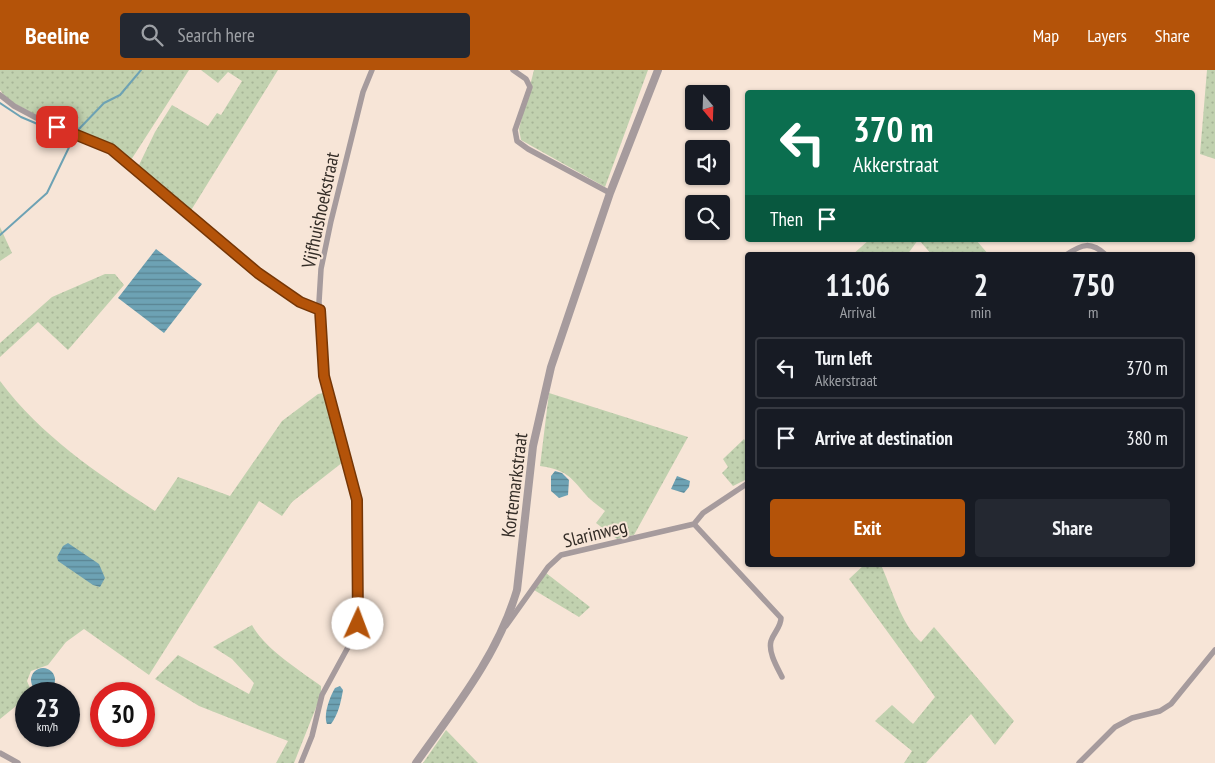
<!DOCTYPE html>
<style>
:root{--surface:#171b24;--page:#242831;--text:#f1f3f6;--muted:#9ea1a6;--line:#363941;--accent:#b45309}
body{margin:0;font-family:"PT Sans Narrow",sans-serif;background:var(--page);color:var(--text);height:100vh;display:flex;flex-direction:column;font-size:19px;white-space:nowrap}
*{box-sizing:border-box;margin:0}
p{font-size:16px;color:var(--muted)}
.icon{flex:none;width:28px;height:28px;fill:none;stroke:currentColor;stroke-width:2;stroke-linecap:round;stroke-linejoin:round}
.map{position:relative;flex:1;overflow:hidden}
.drawer{position:absolute;left:745px;top:182px;width:450px;height:315px;display:flex;flex-direction:column;background:var(--surface);border-radius:5px;box-shadow:0 1px 4px #0004}
.drawer>*{flex:none}
.top-card{position:absolute;left:745px;top:20px;width:450px;height:152px;border-radius:5px;box-shadow:0 1px 4px #0004;background:#0b6e4f;color:#fff;overflow:hidden}
.needle{width:32px;rotate:161deg}
.buttons{position:absolute;left:685px;top:15px;display:grid;gap:10px}
.buttons a{display:grid;place-items:center;width:45px;height:45px;border-radius:5px;background:var(--surface);box-shadow:0 1px 4px #0004;font-size:25px}
.speed{position:absolute;left:15px;top:612px;display:flex;gap:10px;font-size:25px;font-weight:700;text-align:center}
.speed>*{display:grid;place-content:center;width:65px;height:65px;border-radius:50%;background:var(--surface);box-shadow:0 1px 4px #0004;line-height:1}
.speed small{font-size:12px;font-weight:400}
.speed .limit{border:8px solid #d22;background:#fff;color:#111}
.pin{position:absolute;display:grid;place-items:center;width:42px;height:42px;color:#fff;margin:-21px;border-radius:10px;box-shadow:0 2px 8px #0006}
.me{position:absolute;width:55px;margin:-28px;rotate:2deg;stroke-linejoin:round;filter:drop-shadow(0 0 4px #0008)}
.turn{display:flex;align-items:center;gap:18px;height:105px;padding:0 25px;font-size:22px}
.turn .icon{width:65px;height:65px;stroke-width:2.5}
.turn b{display:block;font-size:35px;line-height:42px}
.then{display:flex;align-items:center;height:48px;padding:0 25px;background:#0003;gap:10px;font-size:19px}
.eta{display:flex;justify-content:space-evenly;align-items:center;height:85px;text-align:center}
.eta b{font-size:30px;font-weight:700;line-height:35px}
.primary-button{display:flex;gap:10px;margin-top:auto;padding:10px 25px}
.primary-button a{flex:1;height:58px;border-radius:5px;background:var(--accent);color:#fff;font-size:20px;font-weight:700;line-height:58px;text-align:center}
.primary-button a+a{background:var(--page);color:var(--text)}
ul{padding:0;list-style:none}
li{display:flex;align-items:center;gap:15px;height:62px;margin:0 10px 8px;padding:0 15px;border:2px solid var(--line);border-radius:5px}
li div{flex:1}
li b{display:block;font-size:19px}
li em{font-style:normal}
header{display:flex;align-items:center;gap:30px;box-sizing:border-box;height:70px;padding:0 25px;background:var(--accent);color:#fff}
header strong{font-size:24px}
nav{display:flex;gap:28px;margin-inline-start:auto;font-size:18px}
.search{width:350px;height:45px;background:var(--page);display:flex;align-items:center;gap:12px;box-sizing:border-box;padding:0 18px;border-radius:5px;color:var(--muted);font-size:19px}
.map>svg:first-child{display:block}
.grass{fill:url(#grass-dots)}
.water{fill:url(#water-rules)}
.lines{fill:none;stroke-linecap:round;stroke-linejoin:round}
.stream{stroke:#6da2b4;stroke-width:2}
.minor{stroke:#a69b9d;stroke-width:5.5}
.tertiary{stroke:#a69b9d;stroke-width:8}
.route-casing{stroke:#753606;stroke-width:12}
.route{stroke:#b45309;stroke-width:9}
.labels{text-anchor:middle;stroke-width:4;stroke-linejoin:round;paint-order:stroke}
.street-label{font-size:19px;fill:#332c26;stroke:#f7e5d7}
</style>
<header>
<strong>Beeline</strong>
<div class="search"><svg class="icon" aria-label="search" viewBox="0 0 24 24"><circle cx="10" cy="10" r="6"/><path d="M15 15l6 6"/></svg>Search here</div>
<nav><a>Map</a><a>Layers</a><a>Share</a></nav>
</header>
<div class="map">
<svg width="1215" height="693" viewBox="0 0 1215 693">
<defs>
<pattern id="grass-dots" width="8" height="8" patternUnits="userSpaceOnUse" patternTransform="scale(1.25)"><rect width="8" height="8" fill="#c1d1af"/><path d="M2 2h.1M6 6h.1" fill="none" stroke="#a6b496" stroke-width="1.8" stroke-linecap="round"/></pattern>
<pattern id="water-rules" width="6" height="5" patternUnits="userSpaceOnUse" patternTransform="scale(1.25)"><rect width="6" height="5" fill="#6da2b4"/><path d="M0 2.5h6" fill="none" stroke="#5a8492"/></pattern>
</defs>
<rect width="100%" height="100%" fill="#f7e5d7"/>
<path class="grass" d="M0 0H189L131 90 108 73 47 51 8 30 0 20Z
M201 0H278L190 142 143 101 139 95 155 62 172 35 208 56 217 43 221 45 242 11 228 2 218 13Z
M534 0H648L605 117 521 70 519 59Z
M1207 0H1215V89L1200 84Z
M0 157 12 183 0 191Z
M869 170H918L907 185H852Z
M919 170H976L989 185H932Z
M105 204H115L124 215 68 280 38 252 0 287V273L52 227Z
M0 311C41 366 98 404 155 441L178 407 230 426 282 351 318 324 324 323 343 392 292 432 282 446 259 431 149 605 84 559 66 572 48 595 31 601 27 611 32 623 26 624V628L0 649Z
M549 323 688 367 634 465 617 469 596 453 605 441C599 436 591 431 586 425 570 406 566 400 540 396Z
M744 369 747 374V409L733 416 722 403 728 397 723 389Z
M864 495H881C892 519 901 554 921 572L934 557 1014 651 995 675 971 644 926 693H904L912 681 875 651 892 635 913 654 935 627 849 509Z
M546 503 590 537 579 547 534 520Z
M252 555C264 578 299 600 321 616V625L294 693H276L288 671 199 636 155 609 178 585 249 624 254 613 232 589 213 577Z
M446 660 478 693H423Z"/>
<path class="water" d="M156 179 202 214 164 263 118 228Z
M555 401 562 403 569 410 568 425 559 428 551 421V406Z
M677 406 690 411 689 417 684 423 671 419Z
M68 473 99 494 105 508 100 517 93 515 58 491 57 487 63 476Z
M31 610a12 12 0 1 1 24 0a12 12 0 1 1-24 0Z
M340 616 343 620C341 632 338 645 331 654H327C323 645 330 626 335 618Z"/>
<g class="lines">
<path class="stream" d="M0 33 21 47 73 69
M78 60 104 33 120 25 141 0
M0 165 47 123 73 69"/>
<path class="minor" d="M513 0 526 9 530 17 515 60 517 71 528 79 610 123
M0 25 14 36 46 53 111 79 258 203 299 232 320 240
M1066 185C1082 174 1091 171 1106 185
M694 454 781 548C781 557 774 562 771 571 768 582 777 597 782 607
M506 556 548 497 561 485 694 454 703 443 748 413
M0 683 18 693
M301 693 312 666 322 625 353 568 357 554V429L324 306 319 232 321 199 331 151 363 22 372 0
M1079 693 1115 657 1132 648 1160 641 1171 634 1215 580"/>
<path class="tertiary" d="M416 693C455 638 498 585 517 520L533 376 551 297 610 123 658 0"/>
</g>
<g class="lines">
<g class="route-casing">
<path id="route" d="M57 57 111 79 258 203 300 232 320 240 324 306 357 430 358 554"/>
</g>
<use href="#route" class="route"/>
</g>
<g class="labels">
<g class="street-label">
<text transform="translate(320 140) rotate(-78)" y="7">Vijfhuishoekstraat</text>
<text transform="translate(514 415) rotate(-83)" y="7">Kortemarkstraat</text>
<text transform="translate(595 463) rotate(-14)" y="7">Slarinweg</text>
</g>
</g>
</svg>
<div class="buttons">
<a><svg class="needle" viewBox="-14 -14 28 28"><path d="M0-13l5 13h-10z" fill="#e53935"/><path d="M0 13l5-13h-10z" fill="#9ea1a6"/></svg></a>
<a><svg class="icon" aria-label="sound" viewBox="0 0 24 24"><path d="M4 9h4l5-4v14l-5-4H4zM17 9q2 3 0 6"/></svg></a>
<a><svg class="icon" aria-label="search" viewBox="0 0 24 24"><circle cx="10" cy="10" r="6"/><path d="M15 15l6 6"/></svg></a>
</div>
<div class="speed"><div>23<small>km/h</small></div><div class="limit">30</div></div>
<div class="pin" style="left:57px;top:57px;background:#d93025"><svg class="icon" aria-label="arrive" viewBox="0 0 24 24"><path d="M6 21V4h12l-3 4 3 4H6"/></svg></div>
<svg class="me" style="left:358px;top:554px" viewBox="-20 -20 40 40"><circle r="19" fill="#fff"/><path d="M0-13L10 11 0 6-10 11z" fill="#b45309"/></svg>
<div class="top-card">
<div class="turn"><svg class="icon" aria-label="left" viewBox="0 0 24 24"><path d="M17 20v-9H6M10 6l-5 5 5 5"/></svg><div><b>370 m</b>Akkerstraat</div></div>
<div class="then">Then<svg class="icon" aria-label="arrive" viewBox="0 0 24 24"><path d="M6 21V4h12l-3 4 3 4H6"/></svg></div>
</div>
<section class="drawer">
<div class="eta">
<div><b>11:06</b><p>Arrival</p></div>
<div><b>2</b><p>min</p></div>
<div><b>750</b><p>m</p></div>
</div>
<ul>
<li><svg class="icon" aria-label="left" viewBox="0 0 24 24"><path d="M17 20v-9H6M10 6l-5 5 5 5"/></svg><div><b>Turn left</b><p>Akkerstraat</p></div><em>370 m</em></li>
<li><svg class="icon" aria-label="arrive" viewBox="0 0 24 24"><path d="M6 21V4h12l-3 4 3 4H6"/></svg><div><b>Arrive at destination</b></div><em>380 m</em></li>
</ul>
<div class="primary-button"><a>Exit</a><a>Share</a></div>
</section>
</div>
